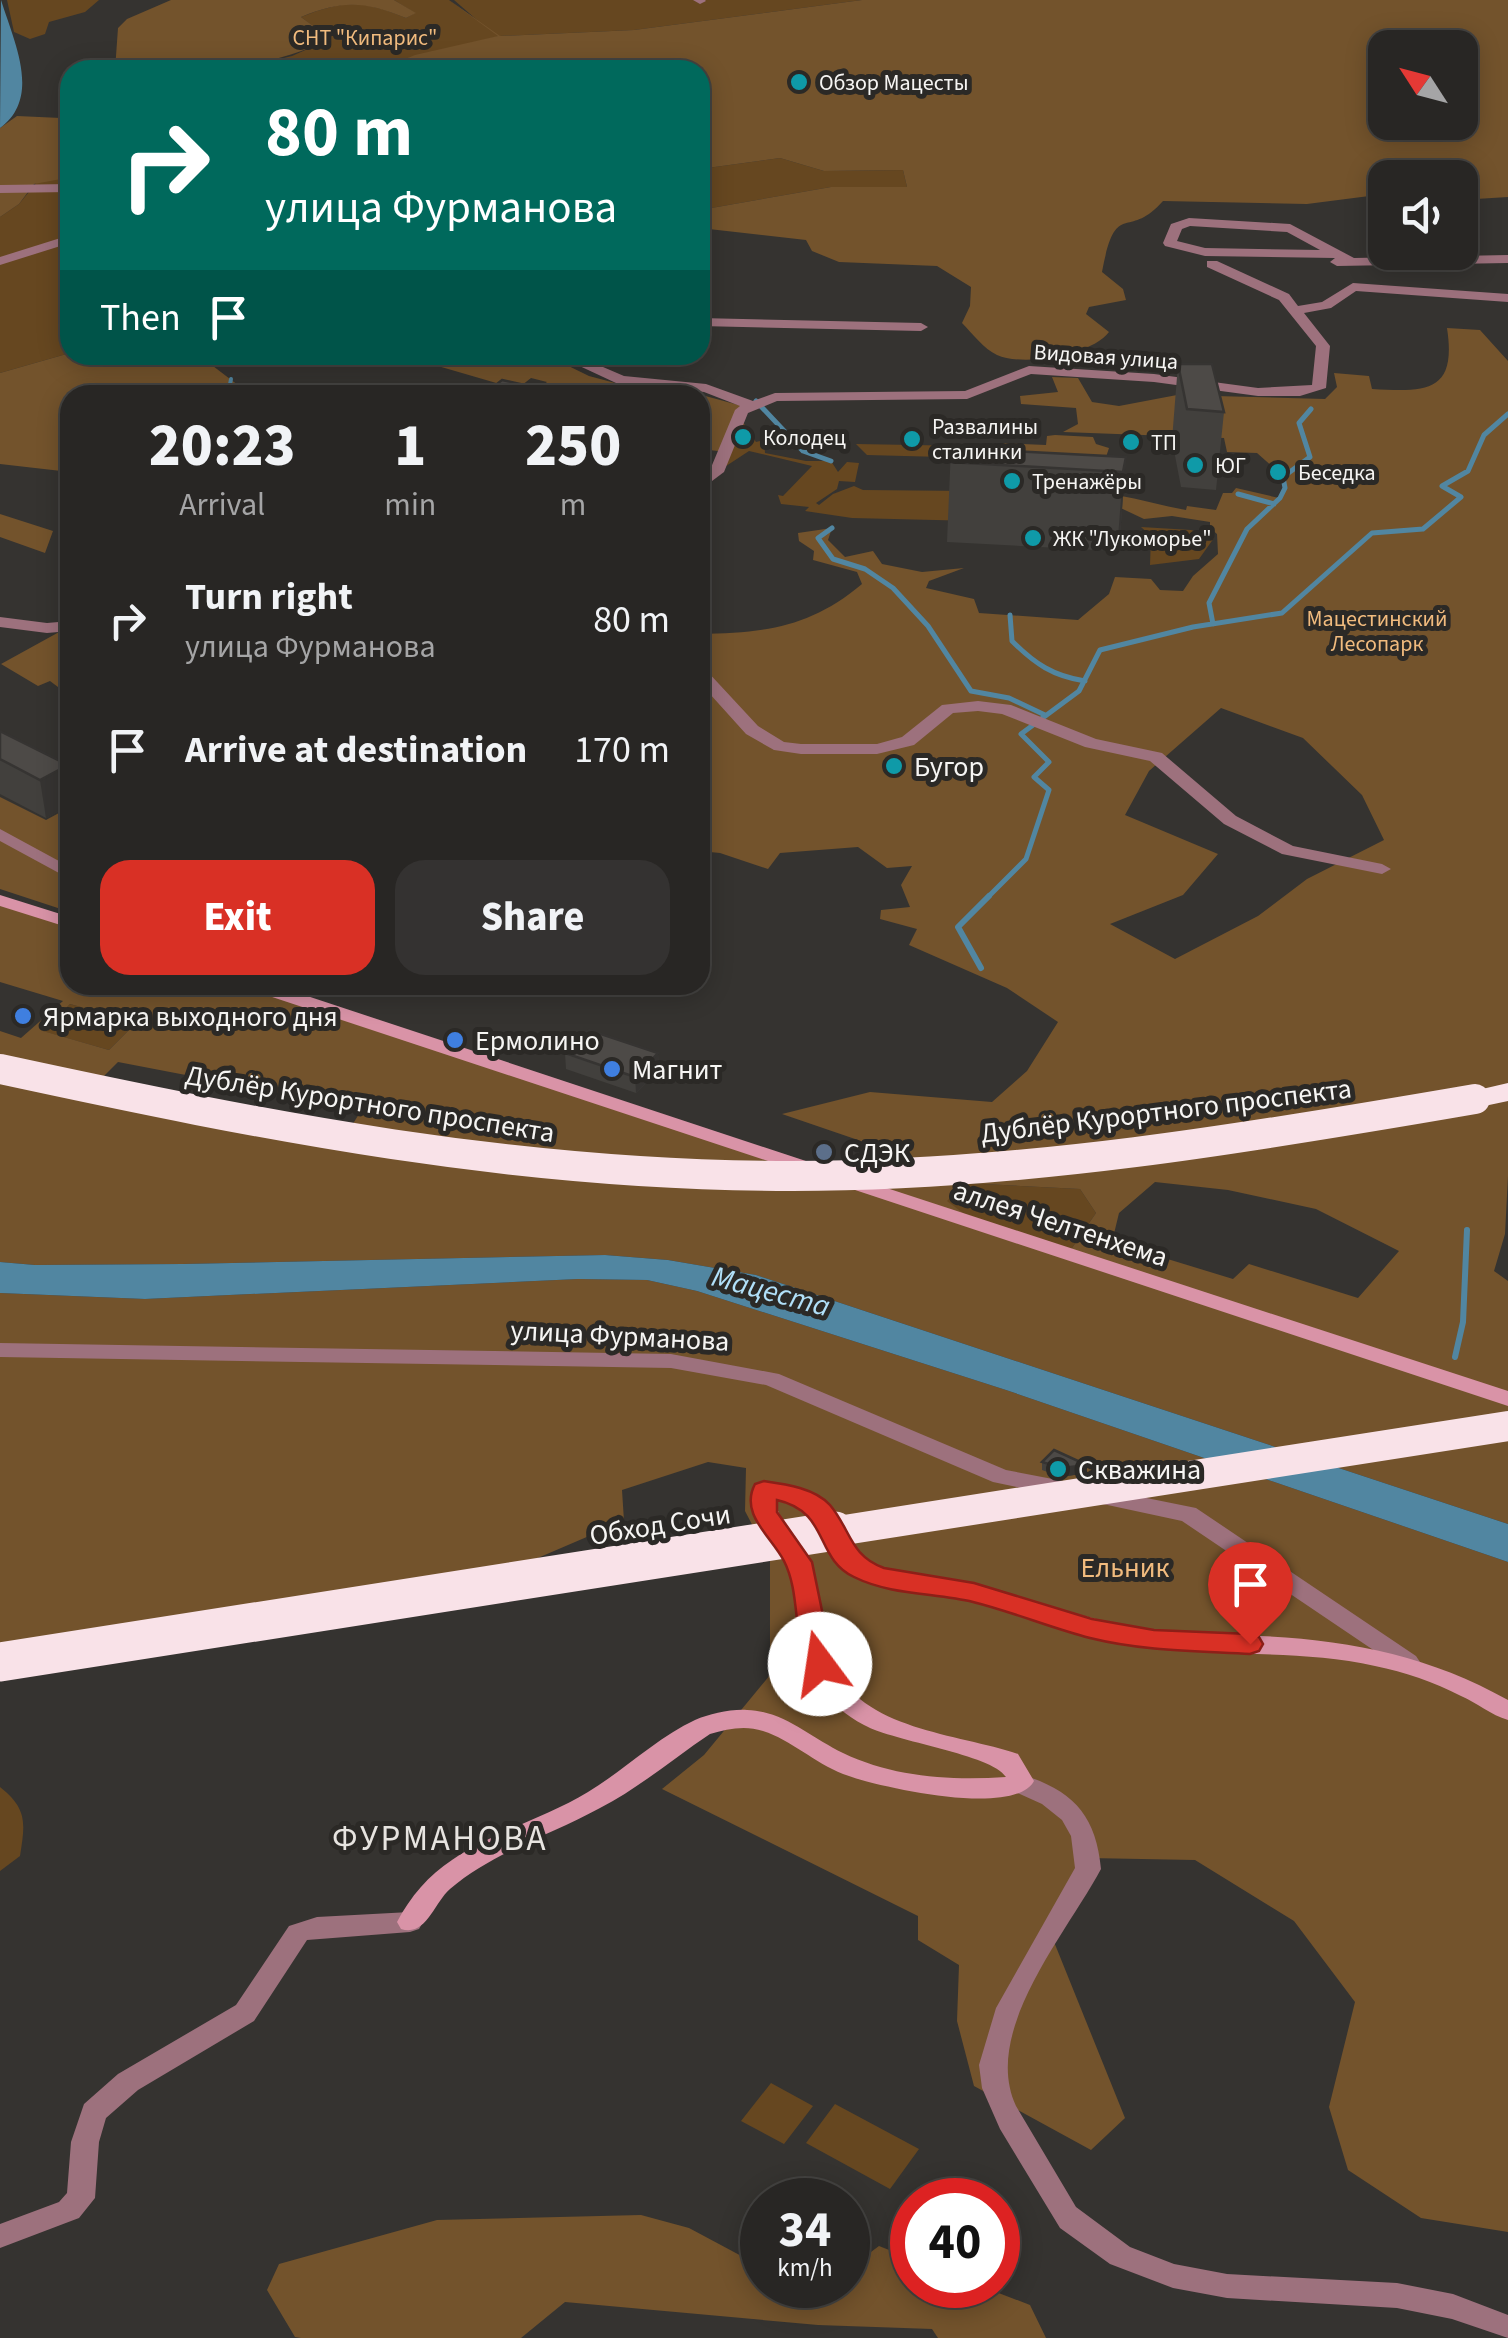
<!DOCTYPE html>
<meta charset="utf-8">
<style>
:root{--surface:#282624;--page:#343231;--text:#f1f3f6;--muted:#a5a5a6;--line:#444341;--accent:#d93025}
body{margin:0;font-family:"Source Sans 3",sans-serif;background:var(--page);color:var(--text);height:100vh;display:flex;flex-direction:column;font-size:38px;white-space:nowrap}
*{box-sizing:border-box;margin:0}
p{font-size:32px;color:var(--muted)}
.icon{flex:none;width:55px;height:55px;fill:none;stroke:currentColor;stroke-width:2;stroke-linecap:round;stroke-linejoin:round}
.map{position:relative;flex:1;overflow:hidden}
.panel{position:absolute;left:60px;top:385px;width:650px;height:610px;display:flex;flex-direction:column;background:var(--surface);border-radius:30px;box-shadow:0 5px 25px #0003,0 0 0 2px var(--line)}
.panel>*{flex:none}
.guide{position:absolute;left:60px;top:60px;width:650px;height:305px;border-radius:30px;box-shadow:0 5px 25px #0003,0 0 0 2px var(--line);background:#00695c;color:#fff;overflow:hidden}
.needle{width:65px;rotate:306deg}
.controls{position:absolute;left:1368px;top:30px;display:grid;gap:20px}
.controls a{display:grid;place-items:center;width:110px;height:110px;border-radius:20px;background:var(--surface);box-shadow:0 5px 25px #0003,0 0 0 2px var(--line);font-size:50px}
.speed{position:absolute;left:740px;top:2178px;display:flex;gap:20px;font-size:50px;font-weight:700;text-align:center}
.speed>*{display:grid;place-content:center;width:130px;height:130px;border-radius:50%;background:var(--surface);box-shadow:0 5px 25px #0003,0 0 0 2px var(--line);line-height:1}
.speed small{font-size:25px;font-weight:400}
.speed .limit{border:15px solid #d22;background:#fff;color:#111}
.pin{position:absolute;display:grid;place-items:center;width:85px;height:85px;color:#fff;margin:-102px -42px;border-radius:50% 50% 50% 0;rotate:-45deg;box-shadow:0 0 10px #0007}
.pin .icon{rotate:45deg}
.me{position:absolute;width:110px;margin:-55px;rotate:346deg;stroke-linejoin:round;filter:drop-shadow(0 0 8px #0008)}
.turn{display:flex;align-items:center;gap:35px;height:210px;padding:0 40px;font-size:45px}
.turn .icon{width:130px;height:130px;stroke-width:2.5}
.turn b{display:block;font-size:70px;line-height:85px}
.then{display:flex;align-items:center;height:95px;padding:0 40px;background:#0003;gap:20px;font-size:38px}
.eta{display:flex;justify-content:space-evenly;align-items:center;height:170px;text-align:center}
.eta b{font-size:60px;font-weight:800;line-height:70px}
.button{display:flex;gap:20px;margin-top:auto;padding:20px 40px}
.button a{flex:1;height:115px;border-radius:30px;background:var(--accent);color:#fff;font-size:40px;font-weight:800;line-height:115px;text-align:center}
.button a+a{background:var(--page);color:var(--text)}
ul{padding:0;list-style:none}
li{display:flex;align-items:center;gap:30px;height:130px;padding:0 40px}
li div{flex:1}
li b{display:block;font-size:38px}
li em{font-style:normal}
.map>svg:first-child{display:block}
.green{fill:#664720}
.forest{fill:#73532c;fill-rule:evenodd}
.water{fill:#5186a1}
.lines{fill:none;stroke-linecap:round;stroke-linejoin:round}
.stream-far2{stroke:#5186a1;stroke-width:4}
.stream-far1{stroke:#5186a1;stroke-width:5}
.stream{stroke:#5186a1;stroke-width:6}
.street{fill:#9d717d;fill-rule:evenodd}
.secondary{fill:#d993a7;fill-rule:evenodd}
.highway{fill:#f9e2e8;fill-rule:evenodd}
.highway-bridge-far1{stroke:#f9e2e8;stroke-width:30}
.highway-bridge{stroke:#f9e2e8;stroke-width:39}
.wall{fill:#42403d}
.shaded-wall{fill:#363432}
.building{fill:#4d4a47;stroke:#363432;stroke-width:2.5}
.route{fill:#d93025;stroke:#8d1f18;stroke-width:2.5}
.culture-dot{fill:#0f9aa8;stroke:#2b2926;stroke-width:4}
.shop-dot{fill:#3f7fe0;stroke:#2b2926;stroke-width:4}
.service-dot{fill:#5c6f8a;stroke:#2b2926;stroke-width:4}
.labels{text-anchor:middle;stroke-width:10;stroke-linejoin:round;paint-order:stroke}
.far-park-label{font-size:22px;fill:#f1bb7e;stroke:#2b2926}
.far-poi-label{font-size:22px;fill:#f6f5f3;stroke:#2b2926;text-anchor:start}
.far-street-label{font-size:22px;fill:#f6f5f3;stroke:#2b2926}
.poi-label{font-size:28px;fill:#f6f5f3;stroke:#2b2926;text-anchor:start}
.street-label{font-size:28px;fill:#f6f5f3;stroke:#2b2926}
.park-label{font-size:28px;fill:#f1bb7e;stroke:#2b2926}
.water-label{font-size:30px;font-style:italic;fill:#b1e0f9;stroke:#2b2926}
.near-neighbourhood-label{font-size:35px;letter-spacing:2.5px;fill:#e7e4e0;stroke:#2b2926}
</style>
<div class="map">
<svg width="1508" height="2338" viewBox="0 0 1508 2338">
<rect width="100%" height="100%" fill="#353330"/>
<path class="green" d="M7 0H99L85 12 49 22 45 34 30 39 14 32Z
M394 0H449L477 20 454 0H862L634 30 500 36 421 55 699 70H235L292 56 330 39 301 17C345 0 362 0 406 18L415 13Z
M70 142V353L0 373V217L19 204Z
M780 158 824 171 903 170 907 187H831L700 210V169Z
M739 416 756 442 764 440 765 453 806 461H831L838 472 847 462 859 463 855 482 839 481 837 489 816 503 819 505 833 494 854 486 863 490 969 491 971 496 991 497V489L999 482H1021L1003 475 1002 466 1016 468 977 455 980 458 867 455 856 444 970 446 971 451C1000 452 1018 466 1045 478 1060 484 1084 481 1100 482L1088 484 1091 487 1044 492 1029 520 1020 522 852 518 805 511 809 507 781 504 778 495 783 496 812 466 749 451 717 472Z
M1141 527 1191 530 1214 538 1199 559 1150 565 1151 536Z
M70 1004 137 1022 109 1050 42 1031Z
M965 1183 1080 1189 1096 1213 1072 1248 1061 1252 980 1225 946 1201Z
M0 1787C28 1809 25 1824 20 1856L0 1871Z
M771 2083 813 2106 784 2144 741 2121Z
M835 2104 919 2149 890 2189 806 2143Z"/>
<path class="forest" d="M171 0H394L416 13 406 18C364 1 343 0 301 17L331 39C251 75 199 70 115 70L118 28 127 19Z
M449 0 500 36 634 30 862 0H1508V197L1460 200V178H1385V194L1307 204 1163 201C1127 242 1116 197 1102 272L1123 289 1126 300 1089 307 1086 314 1109 332C1092 355 1024 367 997 355 984 349 972 333 962 323L970 306 971 287 937 266 839 262 812 251 806 240 700 228V210L831 187H907L903 170 824 171 780 158 700 169V70H378L415 55 498 36ZM1385 48H1460V122H1385Z
M70 112C70 136 64 155 61 179L34 184 19 204 0 217V128L17 116 61 118Z
M1447 328 1480 330 1508 361V1176L1505 1234 1494 1271 1508 1281V1524L756 1275 668 1260 605 1255 183 1264 35 1265 0 1262V1031L21 1038 63 1001 0 982V900L70 923V985H255L864 1187 896 1153 782 1114 870 1092 992 1102 1027 1071 1058 1022 1007 988 909 945 917 929 880 919 881 910 910 907 901 885 912 866 887 868 858 847 780 853 768 869 720 853 700 851V634C765 633 811 627 862 584L857 572 813 560 814 551 799 541 798 533 832 528 828 540 845 557 873 551 882 564 922 572 964 568 929 581 926 588 974 599 979 613 1078 620 1109 594 1115 577 1151 579 1160 590 1183 591 1193 576 1218 554 1217 534 1210 528V522L1172 516 1144 519 1110 503 1116 495C1141 499 1162 506 1186 510L1187 506 1216 510 1223 493H1232L1236 488 1279 498 1285 488 1282 479 1267 475 1273 467 1257 453 1227 452 1224 438 1063 432 1078 424 1076 408 1021 404 1020 396 1058 392 1052 377 1078 378 1092 402 1119 406 1177 395 1325 399 1337 387 1334 373 1369 376 1372 389C1426 392 1457 393 1447 328ZM1221 708 1303 738 1362 795 1384 840 1307 879 1258 916 1175 959 1110 924 1183 895 1218 854 1125 815 1149 771ZM70 1004 135 1022 136 1023 109 1050 43 1031ZM118 1062 362 1109 348 1132 95 1085ZM1155 1182 1228 1190 1316 1209 1399 1251 1358 1298 1249 1264 1233 1279 1112 1242 1119 1213ZM965 1183 1080 1189 1096 1213 1072 1248 1061 1252 981 1226 947 1201Z
M70 353 228 355 213 366 251 395H70V472L0 464V373Z
M438 355H546L589 376 634 388 698 394 746 407 727 452 700 449V395H549L536 391 547 382 531 378 517 389 431 364Z
M1055 435 1093 437 1096 444 1109 448 1106 457 992 452 1002 443 1046 445 1047 436Z
M0 514 53 531 45 553 0 537Z
M70 626V696L50 681 38 686 1 664Z
M0 797 46 820 70 807V912L0 889Z
M578 1279 647 1280 697 1291 1006 1390 1508 1562V2232L1421 2218 1348 2170 1329 2107 1355 2002 1294 1921 1195 1860 1088 1858 1048 1927 1125 2118 1091 2150 974 2086 957 2021 959 1965 918 1940V1916L662 1789 704 1755 770 1675V1559L745 1511 746 1468 708 1462 622 1490 624 1521 503 1573 0 1651V1293L145 1299Z
M641 2215 689 2228 762 2267V2285H796L812 2293 824 2285H848V2269L879 2246 912 2259V2285H978L1030 2305 1046 2338H938L932 2329 818 2325 565 2302 521 2338H301L295 2337 267 2290 279 2264 437 2220Z"/>
<path class="water" d="M1 0C14 42 42 97 0 128Z
M605 1255 668 1260 756 1275 1508 1524V1562L1006 1390 697 1291 647 1280 578 1279 145 1299 0 1293V1262L35 1265 183 1264Z"/>
<g class="lines">
<path class="stream-far2" d="M228 395 231 379"/>
<path class="stream-far1" d="M756 401 803 451 831 461
M1238 494 1274 504
M832 528 818 538 833 559 865 569 893 588 928 626 971 691 1009 698 1045 715
M1010 615 1012 641C1035 664 1053 676 1085 681
M1213 624 1209 603 1247 529 1280 498 1285 488 1283 477 1310 457 1299 423 1311 409
M987 898 1026 859 1049 790 1034 777 1049 762 1021 734 1079 691 1100 650 1193 627 1282 613 1372 533 1423 529 1461 497 1442 486 1468 471 1484 435 1508 414"/>
<path class="stream" d="M981 968 958 927 989 896
M1455 1357 1463 1322 1467 1230"/>
<path class="street" d="M693 0H705L706 1 700 4Z
M70 184V192L0 193V185Z
M1189 218 1290 224 1354 258 1508 255V263L1337 266 1330 262 1335 258 1205 256 1165 246 1163 243 1171 224ZM1190 226 1287 232 1320 250 1205 248 1177 241 1182 229Z
M70 235V243L0 265V257Z
M1207 261H1217L1289 294 1298 306 1322 302 1353 283 1508 294V302L1356 291 1331 308 1304 313 1330 346 1326 388 1300 396H1258L1154 382 1031 374 967 399 777 401 748 413 724 472 700 490V479L710 470 735 410 740 406 704 392 616 383 556 355H575L624 376 706 384 753 401 775 393 965 391 1029 366 1154 374 1258 388 1312 385 1316 346 1279 300 1207 267Z
M700 318 921 323 928 327 921 331 700 326Z
M0 617 47 623 70 621V631L47 633 0 627Z
M700 668 706 670 758 726 784 742 801 744H877L902 737 942 705 978 701 1011 705 1096 739 1162 753 1236 816 1293 846 1382 864 1391 869 1382 874 1282 854 1224 824 1150 761 1085 747 1002 714 978 711 953 713 914 745 877 754H801L774 750 746 734 700 683Z
M0 829 70 867V879L0 841Z
M0 1343 671 1354 779 1374 1006 1470 1063 1481 1071 1484 1074 1489 1071 1494 1063 1497 993 1482 766 1385 671 1368 0 1357Z
M1097 1488 1196 1508 1416 1656 1420 1662 1416 1668 1408 1671 1400 1668 1182 1521 1089 1501 1086 1496 1089 1491Z
M1020 1774C1072 1790 1096 1814 1101 1869 1067 1933 981 2031 1016 2106L1076 2207 1130 2247 1174 2264 1227 2274 1397 2283 1453 2294 1508 2315V2338L1452 2319 1397 2308 1227 2298 1173 2288 1110 2264 1060 2228 1000 2129 982 2088 979 2065 996 2008 1075 1868 1071 1836 1062 1820 1042 1804 1011 1790 1008 1783 1011 1776Z
M410 1912 419 1915 423 1922 419 1929 410 1932 307 1940 254 2021 138 2090 106 2118 99 2142 95 2198 79 2218 0 2248V2224L59 2202 67 2193 71 2142 84 2104 118 2074 236 2005 289 1926 317 1917Z"/>
<path class="secondary" d="M0 895 70 917V928L0 906Z
M246 985H274L815 1164 818 1168 808 1174 801 1172 248 989Z
M850 1176 1508 1391V1406L843 1186 840 1182 843 1178Z
M764 1482C782 1486 799 1488 814 1498 847 1518 845 1558 888 1571 917 1579 948 1579 978 1586 1037 1600 1094 1623 1154 1631 1189 1636 1226 1634 1261 1636 1349 1640 1430 1656 1508 1700V1720C1491 1715 1477 1703 1461 1696 1434 1682 1405 1672 1375 1666 1303 1650 1229 1657 1156 1648 1099 1641 1044 1619 988 1605 953 1596 918 1595 883 1586 819 1570 830 1511 775 1500 780 1528 806 1545 814 1573 822 1603 819 1636 832 1663 862 1731 957 1733 1018 1754L1034 1781C1014 1818 877 1787 843 1774 815 1763 791 1740 763 1731 745 1725 727 1729 710 1734 674 1758 639 1788 600 1808 551 1835 493 1852 450 1889 434 1903 426 1937 401 1929L397 1922C410 1897 429 1875 452 1860 493 1832 545 1818 588 1792 623 1771 658 1737 695 1720 710 1714 730 1709 747 1710 784 1711 811 1738 843 1753 893 1777 951 1781 1006 1777 991 1754 895 1742 864 1725 790 1685 811 1630 788 1566 779 1539 741 1516 756 1485Z"/>
<path class="highway" d="M1508 1083V1101L1475 1108 1465 1105 1460 1099 1465 1093Z"/>
<path class="highway-bridge-far1" d="M0 1069C268 1127 516 1176 792 1176 1022 1176 1249 1138 1475 1099
M819 1534 1508 1426"/>
<path class="highway-bridge" d="M0 1662 835 1531"/>
</g>
<path class="wall" d="M1178 364 1224 412 1216 490 1181 487 1172 440Z
M951 448 1126 457 1120 536 1117 551 947 542Z
M0 731 70 776V805L46 818 0 794Z
M565 1053H658L659 1070 636 1093 566 1069Z
M1042 1462 1086 1473 1062 1477 1042 1470Z"/>
<path class="shaded-wall" d="M1126 457 1120 536 1117 551 1123 472Z
M68 765 70 805 46 818 40 780Z
M658 1053 659 1070 636 1093 635 1077Z
M1087 1465 1086 1473 1062 1477V1468Z"/>
<path class="building" d="M1178 364H1212L1224 412 1187 409Z
M502 380 569 395 484 394Z
M951 448 1126 457 1123 472 950 462Z
M0 731 68 765 40 780 0 759Z
M589 1030 658 1053 635 1077 565 1053Z
M1054 1450 1087 1465 1062 1468 1042 1462Z"/>
<path class="route" d="M764 1481C785 1484 815 1488 830 1505 851 1530 850 1556 884 1568L974 1583 1092 1619 1154 1630 1250 1634 1259 1637 1263 1644 1259 1651 1250 1654C1196 1651 1142 1651 1090 1638 1051 1628 1013 1612 973 1602 935 1593 890 1595 854 1577 814 1558 830 1512 777 1500V1512L812 1562 833 1664 829 1671H810C792 1639 801 1594 784 1561 771 1536 739 1514 755 1484Z"/>
<g class="culture-dot">
<circle cx="799" cy="82" r="10"/>
<circle cx="743" cy="437" r="10"/>
<circle cx="912" cy="439" r="10"/>
<circle cx="1131" cy="442" r="10"/>
<circle cx="1195" cy="465" r="10"/>
<circle cx="1278" cy="472" r="10"/>
<circle cx="1012" cy="481" r="10"/>
<circle cx="1033" cy="538" r="10"/>
<circle cx="894" cy="766" r="10"/>
<circle cx="1058" cy="1469" r="10"/>
</g>
<g class="shop-dot">
<circle cx="23" cy="1016" r="10"/>
<circle cx="455" cy="1040" r="10"/>
<circle cx="612" cy="1069" r="10"/>
</g>
<circle class="service-dot" cx="824" cy="1152" r="10"/>
<g class="labels">
<g class="far-park-label">
<text x="365" y="45">СНТ "Кипарис"</text>
<text x="1377" y="626">Мацестинский<tspan x="1377" dy="25">Лесопарк</tspan></text>
</g>
<g class="far-poi-label">
<text x="819" y="90">Обзор Мацесты</text>
<text x="932" y="434">Развалины<tspan x="932" dy="25">сталинки</tspan></text>
<text x="763" y="445">Колодец</text>
<text x="1151" y="450">ТП</text>
<text x="1215" y="473">ЮГ</text>
<text x="1298" y="480">Беседка</text>
<text x="1032" y="489">Тренажёры</text>
<text x="1053" y="546">ЖК "Лукоморье"</text>
</g>
<g class="far-street-label">
<text transform="translate(1106 356) rotate(4)" y="8">Видовая улица</text>
</g>
<g class="poi-label">
<text x="914" y="776">Бугор</text>
<text x="43" y="1026">Ярмарка выходного дня</text>
<text x="475" y="1050">Ермолино</text>
<text x="632" y="1079">Магнит</text>
<text x="844" y="1162">СДЭК</text>
<text x="1078" y="1479">Скважина</text>
</g>
<g class="street-label">
<text transform="translate(370 1103) rotate(9)" y="10">Дублёр Курортного проспекта</text>
<text transform="translate(1166 1110) rotate(-7)" y="10">Дублёр Курортного проспекта</text>
<text transform="translate(1061 1223) rotate(18)" y="10">аллея Челтенхема</text>
<text transform="translate(620 1335) rotate(3)" y="10">улица Фурманова</text>
<text transform="translate(660 1524) rotate(-9)" y="10">Обход Сочи</text>
</g>
<g class="park-label">
<text x="1125" y="1577">Ельник</text>
</g>
<g class="water-label">
<text transform="translate(771 1291) rotate(15)" y="10">Мацеста</text>
</g>
<g class="near-neighbourhood-label">
<text x="440" y="1850">ФУРМАНОВА</text>
</g>
</g>
</svg>
<div class="controls">
<a><svg class="needle" viewBox="-14 -14 28 28"><path d="M0-13l5 13h-10z" fill="#e53935"/><path d="M0 13l5-13h-10z" fill="#a5a5a6"/></svg></a>
<a><svg class="icon" aria-label="sound" viewBox="0 0 24 24"><path d="M4 9h4l5-4v14l-5-4H4zM17 9q2 3 0 6"/></svg></a>
</div>
<div class="speed"><div>34<small>km/h</small></div><div class="limit">40</div></div>
<div class="pin" style="left:1250px;top:1644px;background:#d93025"><svg class="icon" aria-label="arrive" viewBox="0 0 24 24"><path d="M6 21V4h12l-3 4 3 4H6"/></svg></div>
<svg class="me" style="left:820px;top:1664px" viewBox="-20 -20 40 40"><circle r="19" fill="#fff"/><path d="M0-13L10 11 0 6-10 11z" fill="#d93025"/></svg>
<div class="guide">
<div class="turn"><svg class="icon" aria-label="right" viewBox="0 0 24 24"><path d="M7 20v-9h11M14 6l5 5-5 5"/></svg><div><b>80 m</b>улица Фурманова</div></div>
<div class="then">Then<svg class="icon" aria-label="arrive" viewBox="0 0 24 24"><path d="M6 21V4h12l-3 4 3 4H6"/></svg></div>
</div>
<section class="panel">
<div class="eta">
<div><b>20:23</b><p>Arrival</p></div>
<div><b>1</b><p>min</p></div>
<div><b>250</b><p>m</p></div>
</div>
<ul>
<li><svg class="icon" aria-label="right" viewBox="0 0 24 24"><path d="M7 20v-9h11M14 6l5 5-5 5"/></svg><div><b>Turn right</b><p>улица Фурманова</p></div><em>80 m</em></li>
<li><svg class="icon" aria-label="arrive" viewBox="0 0 24 24"><path d="M6 21V4h12l-3 4 3 4H6"/></svg><div><b>Arrive at destination</b></div><em>170 m</em></li>
</ul>
<div class="button"><a>Exit</a><a>Share</a></div>
</section>
</div>
